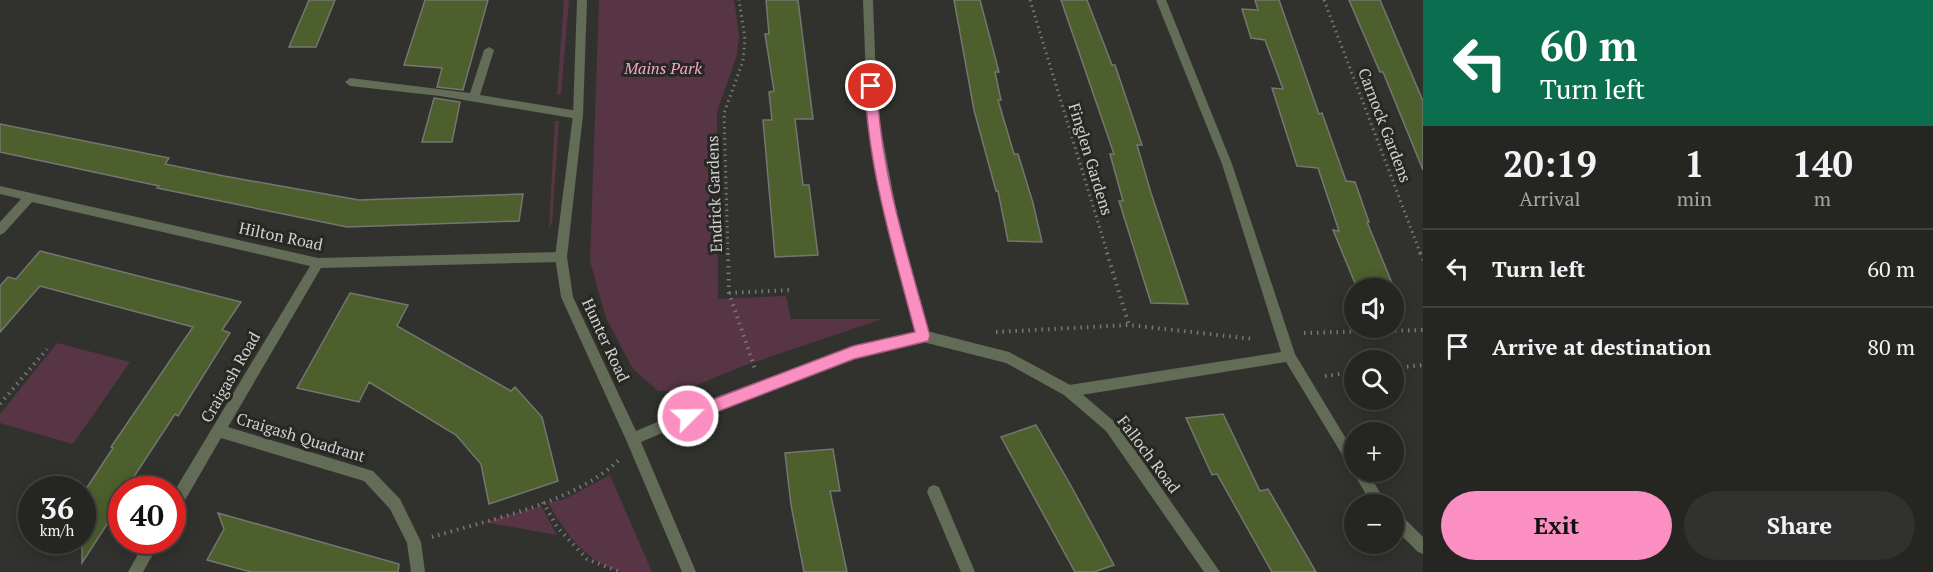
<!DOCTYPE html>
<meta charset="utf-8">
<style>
:root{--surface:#252622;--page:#31322f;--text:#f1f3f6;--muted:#a3a5a5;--line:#424340;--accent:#fc8fc2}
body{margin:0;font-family:"PT Serif",serif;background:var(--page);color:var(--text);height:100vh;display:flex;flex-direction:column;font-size:22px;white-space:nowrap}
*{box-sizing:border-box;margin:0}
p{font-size:20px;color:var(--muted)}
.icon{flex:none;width:33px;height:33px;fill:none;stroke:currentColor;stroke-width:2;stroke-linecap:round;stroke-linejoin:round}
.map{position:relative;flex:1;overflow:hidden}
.panel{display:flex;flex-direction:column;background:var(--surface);width:510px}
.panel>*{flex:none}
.banner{background:#0b6e4f;color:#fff;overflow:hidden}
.controls{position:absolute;left:1344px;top:278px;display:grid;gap:12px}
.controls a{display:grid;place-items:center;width:60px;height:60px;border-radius:50%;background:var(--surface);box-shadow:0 3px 15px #0003,0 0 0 2px var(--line);font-size:30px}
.speed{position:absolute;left:18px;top:476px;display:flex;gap:12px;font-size:30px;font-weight:700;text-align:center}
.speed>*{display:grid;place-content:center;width:78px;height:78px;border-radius:50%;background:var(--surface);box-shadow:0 3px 15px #0003,0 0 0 2px var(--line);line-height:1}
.speed small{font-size:15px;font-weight:400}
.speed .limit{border:9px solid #d22;background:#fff;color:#111}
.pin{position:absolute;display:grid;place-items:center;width:51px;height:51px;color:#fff;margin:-26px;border:3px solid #fff;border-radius:50%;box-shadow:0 2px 6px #0007}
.me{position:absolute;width:66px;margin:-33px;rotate:67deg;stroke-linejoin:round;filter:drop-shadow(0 0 4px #0008)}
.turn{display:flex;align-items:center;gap:21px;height:126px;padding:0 18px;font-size:27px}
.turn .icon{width:78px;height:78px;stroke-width:2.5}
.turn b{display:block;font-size:42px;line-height:51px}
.eta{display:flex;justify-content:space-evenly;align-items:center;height:102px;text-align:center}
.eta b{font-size:36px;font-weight:700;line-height:42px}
.primary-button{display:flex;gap:12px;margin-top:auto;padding:12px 18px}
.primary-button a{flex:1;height:69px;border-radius:36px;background:var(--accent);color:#111;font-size:24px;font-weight:700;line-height:69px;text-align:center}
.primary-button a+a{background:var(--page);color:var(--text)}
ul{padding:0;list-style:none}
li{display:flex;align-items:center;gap:18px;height:78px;padding:0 18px;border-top:2px solid var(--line)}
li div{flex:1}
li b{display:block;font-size:22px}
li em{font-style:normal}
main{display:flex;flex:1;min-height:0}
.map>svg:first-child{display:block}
.green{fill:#583545}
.building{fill:#4d5f2c;stroke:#747672;stroke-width:1.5}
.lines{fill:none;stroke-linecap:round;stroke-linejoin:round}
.path-far1{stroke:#777875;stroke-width:3;stroke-dasharray:1.5 4;stroke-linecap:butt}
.path{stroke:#777875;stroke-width:4;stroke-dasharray:1.5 5;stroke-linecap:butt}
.service{fill:#636c56;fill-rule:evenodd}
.minor{fill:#636c56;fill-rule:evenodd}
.tertiary{fill:#636c56;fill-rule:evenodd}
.route{fill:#fc8fc2;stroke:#a45d7e;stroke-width:1.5}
.labels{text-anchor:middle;stroke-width:6;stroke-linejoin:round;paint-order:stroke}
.park-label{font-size:16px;font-style:italic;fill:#f8a4ca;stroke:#272824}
.street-label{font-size:16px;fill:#d1d2d0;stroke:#272824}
</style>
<main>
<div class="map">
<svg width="1423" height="572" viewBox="0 0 1423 572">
<rect width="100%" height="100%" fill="#31322e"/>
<path class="green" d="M564 0H569L561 94 557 95Z
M599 0H734L739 35 737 55 717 112 718 299 786 296 791 319H882L743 366 680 392 658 391 633 369 606 318 590 261Z
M555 121H559L552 222 549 228Z
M57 343 130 362 73 444 0 423V414Z
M610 475 652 572C643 572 632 572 623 572 587 564 565 532 548 503L565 499Z
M541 506 557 535 484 522Z"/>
<path class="building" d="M309 0H335L316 47H289Z
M425 0H488L463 90 437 87 442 68 404 65Z
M766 0H798L813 119H795L803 185H809L818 255 775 257 763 120H772L769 92 774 91 765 34H769Z
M954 0H980L999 72H995L1001 100H998L1014 154H1018L1033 203 1042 242 1008 241 998 191H996L974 110Z
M1061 0H1087L1112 65H1115L1142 145H1137L1151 193 1188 304 1151 303 1119 201H1123L1110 154H1114Z
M1255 0H1279L1319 114 1322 113 1346 181 1355 182 1369 222H1367L1394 288H1357L1333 230 1339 231 1318 168 1297 166 1272 88 1283 89 1265 40 1251 38 1242 9 1258 10Z
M1349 0H1380L1423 101V170L1383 72H1380Z
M434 98 460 102 452 142H422Z
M0 124 169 158 165 164 224 176 359 200 523 194 519 221 347 227 157 188 159 186 0 152Z
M40 251 241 302 222 330 230 333 178 416 175 414 133 478 136 479 129 489H122V501L82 563V495L113 448 111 447 193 327 40 286 0 332V286L8 277 16 279Z
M350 293 408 305 397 326 511 391 515 387 542 417 558 481 489 504 481 464 456 435 369 382 359 402 297 388Z
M1223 414 1260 491 1268 489 1316 572H1272L1217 474 1212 475 1186 418Z
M1036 425 1070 484 1114 565 1094 572H1075L1001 437Z
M833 449 840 491H830L847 572H804L791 505 785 453Z
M218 513 399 564 398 572H251L207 560 224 529Z"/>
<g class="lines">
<path class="path-far1" d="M1030 0 1108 255
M1324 0 1421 255
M728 255 724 113 743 61 745 39 739 0"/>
<path class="path" d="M728 253 729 293 755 369
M1107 253 1129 325
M1420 253 1423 260
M729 293 791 290
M996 332 1129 325 1254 339
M1304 333 1423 330
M1394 368 1423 365
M1325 376 1354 372
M0 404 47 349
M543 502 557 527 587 559 620 572
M432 537C491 519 575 503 620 459"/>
<path class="service" d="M863 0H873L877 108 897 214 929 336 927 340 923 342 919 340 917 336 885 214 867 108Z
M1156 0H1166L1232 164 1295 354 1354 452V471H1367L1387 504H1372L1286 362 1069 397 1064 395 1063 391 1064 387 1069 385 1281 352 1222 164Z
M489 47 494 50 480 95 578 111 582 112 583 115 582 118 578 119 440 96 350 86 345 82 350 78 470 93 484 50Z
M934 485 939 487 975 572H961L927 492 929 487Z
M1394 511 1399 513 1423 537V554L1418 552 1394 528Z"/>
<path class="minor" d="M0 186 318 258 561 252 565 254 567 257 565 260 561 262 321 268 228 427 373 471 400 499 421 542 425 572H411L407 543 390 509 364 481 221 438 177 514 172 516V495L310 266 32 202 4 233 0 235V222L21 199 0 194Z
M146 540H161L143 572H128Z"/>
<path class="tertiary" d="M577 0H587L583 115 567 257 573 297 636 431 719 396 853 346 923 330 1009 352 1074 387 1116 423 1220 572H1204L1106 431 1064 395 1006 363 923 342 853 358 728 405 641 442 696 572H682L627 442 561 297 555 257 573 115Z"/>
</g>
<path class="route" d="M871 82 877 86C880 171 908 255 930 336L928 341 854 359 688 423 682 421 680 416 682 411 688 409 853 346 915 332C894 252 868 169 865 86Z"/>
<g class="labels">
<g class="park-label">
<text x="663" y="74">Mains Park</text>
</g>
<g class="street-label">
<text transform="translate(1385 125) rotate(69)" y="6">Carnock Gardens</text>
<text transform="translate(1091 159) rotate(73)" y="6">Finglen Gardens</text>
<text transform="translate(714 194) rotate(-92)" y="6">Endrick Gardens</text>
<text transform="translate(281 236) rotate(12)" y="6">Hilton Road</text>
<text transform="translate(606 340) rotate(65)" y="6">Hunter Road</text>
<text transform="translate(230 377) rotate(-60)" y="6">Craigash Road</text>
<text transform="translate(301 437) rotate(17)" y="6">Craigash Quadrant</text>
<text transform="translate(1149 454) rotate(53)" y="6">Falloch Road</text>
</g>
</g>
</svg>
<div class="controls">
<a><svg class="icon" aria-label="sound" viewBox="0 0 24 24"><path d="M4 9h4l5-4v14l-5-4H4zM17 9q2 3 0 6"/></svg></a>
<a><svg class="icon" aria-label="search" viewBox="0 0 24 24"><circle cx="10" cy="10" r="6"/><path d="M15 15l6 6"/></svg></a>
<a>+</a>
<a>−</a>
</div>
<div class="speed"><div>36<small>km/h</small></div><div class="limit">40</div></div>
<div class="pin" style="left:871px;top:86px;background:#d93025"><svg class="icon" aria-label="arrive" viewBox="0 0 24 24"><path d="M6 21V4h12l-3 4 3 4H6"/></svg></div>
<svg class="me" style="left:688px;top:416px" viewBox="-20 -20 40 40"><circle r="17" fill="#fc8fc2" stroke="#fff" stroke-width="3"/><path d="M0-11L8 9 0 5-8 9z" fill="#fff"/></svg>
</div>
<section class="panel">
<div class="banner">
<div class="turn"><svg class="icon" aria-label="left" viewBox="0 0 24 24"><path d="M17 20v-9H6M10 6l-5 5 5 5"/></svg><div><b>60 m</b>Turn left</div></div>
</div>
<div class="eta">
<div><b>20:19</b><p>Arrival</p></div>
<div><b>1</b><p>min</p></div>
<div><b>140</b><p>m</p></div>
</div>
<ul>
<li><svg class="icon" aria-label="left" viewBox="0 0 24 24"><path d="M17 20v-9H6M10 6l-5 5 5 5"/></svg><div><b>Turn left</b></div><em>60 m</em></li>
<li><svg class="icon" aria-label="arrive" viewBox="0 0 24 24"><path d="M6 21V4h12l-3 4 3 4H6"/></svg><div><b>Arrive at destination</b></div><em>80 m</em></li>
</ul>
<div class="primary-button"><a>Exit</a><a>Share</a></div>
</section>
</main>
